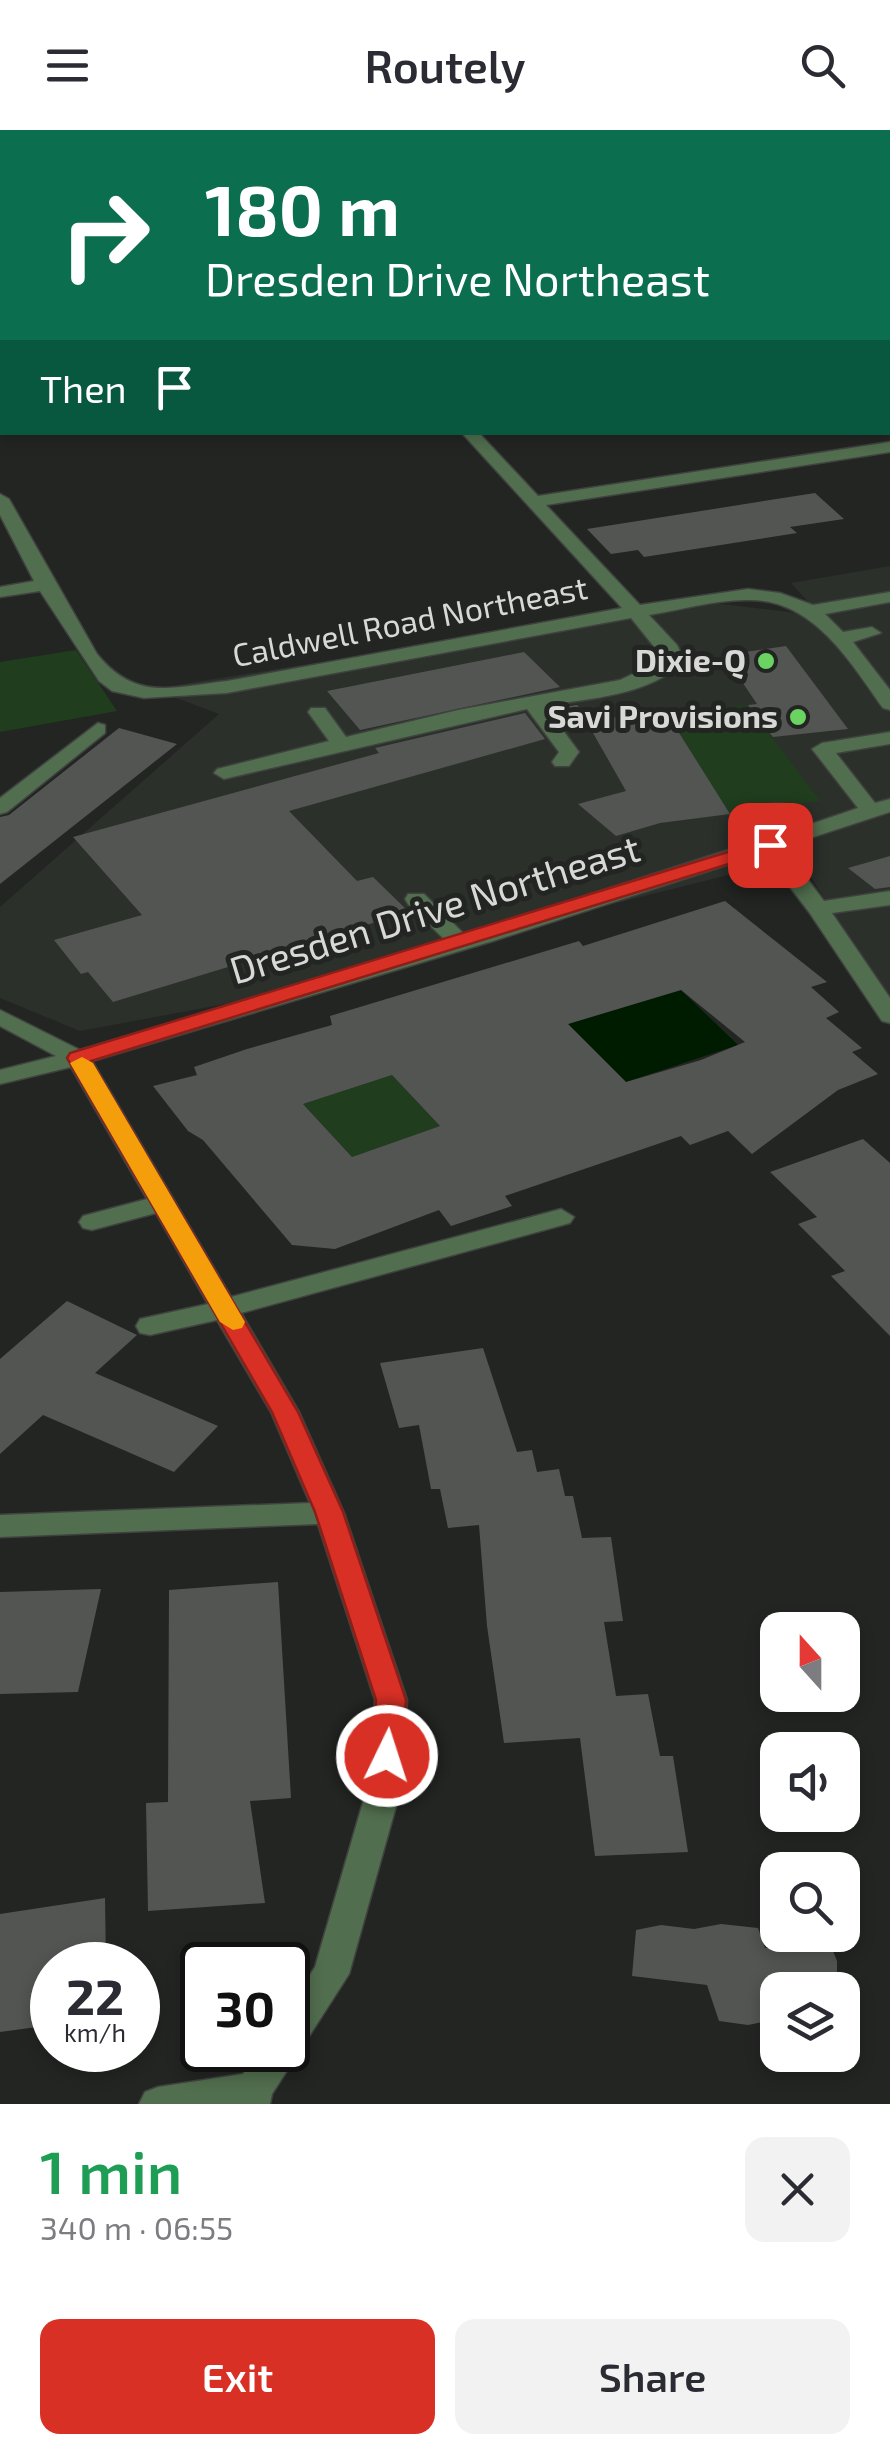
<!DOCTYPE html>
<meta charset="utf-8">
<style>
:root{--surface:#fff;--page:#f2f2f3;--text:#2b2b33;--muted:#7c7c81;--accent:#d93025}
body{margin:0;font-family:"Exo 2",sans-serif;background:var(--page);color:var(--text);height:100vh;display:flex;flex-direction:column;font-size:38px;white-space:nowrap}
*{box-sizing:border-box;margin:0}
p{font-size:32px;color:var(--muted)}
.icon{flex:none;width:55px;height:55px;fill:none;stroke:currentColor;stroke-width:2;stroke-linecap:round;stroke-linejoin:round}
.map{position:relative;height:1974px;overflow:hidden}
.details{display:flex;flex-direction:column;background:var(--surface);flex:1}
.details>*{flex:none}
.hud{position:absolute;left:0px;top:0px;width:890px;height:305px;box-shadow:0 5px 15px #0003;background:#0b6e4f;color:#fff;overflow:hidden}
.needle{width:65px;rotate:339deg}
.tools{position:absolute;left:760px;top:1482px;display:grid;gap:20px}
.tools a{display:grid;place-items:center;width:100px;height:100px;border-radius:20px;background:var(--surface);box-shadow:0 5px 15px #0003;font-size:50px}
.speed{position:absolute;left:30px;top:1812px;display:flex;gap:20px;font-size:50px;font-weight:700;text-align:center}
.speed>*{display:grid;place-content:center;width:130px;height:130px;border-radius:50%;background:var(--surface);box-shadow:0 5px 15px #0003;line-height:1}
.speed small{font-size:25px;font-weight:400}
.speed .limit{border:5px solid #111;border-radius:15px;background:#fff;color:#111}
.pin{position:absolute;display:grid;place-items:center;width:85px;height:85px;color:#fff;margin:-42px;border-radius:20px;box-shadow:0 5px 15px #0006}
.me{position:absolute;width:110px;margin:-55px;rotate:4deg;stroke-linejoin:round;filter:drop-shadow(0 0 8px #0008)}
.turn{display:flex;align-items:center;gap:35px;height:210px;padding:0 40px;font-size:45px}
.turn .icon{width:130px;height:130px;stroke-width:2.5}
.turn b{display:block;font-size:70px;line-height:85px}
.then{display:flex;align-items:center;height:95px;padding:0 40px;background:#0003;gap:20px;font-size:38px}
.round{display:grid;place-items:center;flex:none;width:105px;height:105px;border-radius:20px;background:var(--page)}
.headline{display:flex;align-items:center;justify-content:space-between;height:170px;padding:0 40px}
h1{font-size:60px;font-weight:600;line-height:75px;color:#1e9e55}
.primary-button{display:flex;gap:20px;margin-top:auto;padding:20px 40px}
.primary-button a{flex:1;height:115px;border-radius:20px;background:var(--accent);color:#fff;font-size:40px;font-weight:600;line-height:115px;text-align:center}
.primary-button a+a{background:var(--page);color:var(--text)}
header{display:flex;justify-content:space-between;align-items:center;height:130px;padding:0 40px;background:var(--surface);font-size:45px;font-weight:600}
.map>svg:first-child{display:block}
.built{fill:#2b302b}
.green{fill:#203d1e}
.water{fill:#001c00}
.building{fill:#535553;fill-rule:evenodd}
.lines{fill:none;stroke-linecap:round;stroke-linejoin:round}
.minor-casing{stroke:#404240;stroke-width:3}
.minor{fill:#516e4e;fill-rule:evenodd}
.route{fill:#d93025;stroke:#8d1f18;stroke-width:2.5}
.slow{fill:#f59e0b}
.poi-dot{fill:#6bd362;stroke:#232523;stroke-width:4}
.labels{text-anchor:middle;stroke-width:10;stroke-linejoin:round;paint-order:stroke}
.far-street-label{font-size:32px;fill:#d8d9d7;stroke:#232523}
.far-poi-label{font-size:32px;font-weight:bold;fill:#d8d9d7;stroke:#232523;text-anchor:end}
.street-label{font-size:38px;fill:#d8d9d7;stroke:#232523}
</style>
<header><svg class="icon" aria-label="menu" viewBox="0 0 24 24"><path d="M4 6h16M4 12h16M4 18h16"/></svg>Routely<svg class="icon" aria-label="search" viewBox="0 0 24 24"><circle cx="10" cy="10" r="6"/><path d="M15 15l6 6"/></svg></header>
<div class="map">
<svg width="890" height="1974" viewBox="0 0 890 1974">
<rect width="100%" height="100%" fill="#232523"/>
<path class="built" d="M890 436V877L797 724 756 738 485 806 322 856 80 901 0 868V777L219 584 153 559 697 471 821 486 791 453Z"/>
<path class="green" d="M76 520 117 581 0 602V532Z
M748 575 820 671 730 684 666 582Z
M392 945 440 996 352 1027 303 974Z"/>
<path class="water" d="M681 860 738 915 626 952 568 894Z"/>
<path class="building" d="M815 363 844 389 790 397 797 403 644 427 638 420 611 424 587 399Z
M786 516 848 599 773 607 748 575 757 574 724 525Z
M524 522 560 557 360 600 327 561Z
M577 575 592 590 666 582 730 684 660 693 616 706 578 674 626 661 589 596 569 602 552 579Z
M525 583 545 609 289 681 357 751 373 747 409 782 113 872 88 842 81 844 54 810 142 785 73 707 379 623 375 618Z
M119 598 177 614 0 754V687L9 685Z
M890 726V757L875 759 848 738Z
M725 771 827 852 811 857 839 882 826 888 862 918 852 922 878 944 838 960 752 1024 728 1001 690 1015 681 1006 505 1066 512 1076 451 1096 439 1080 335 1119 292 1115 203 1010 188 1001 153 956 197 945 194 937 247 919 332 895 330 886 579 811 583 816ZM681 860 745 912 701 930 626 952 568 894ZM392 945 440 996 352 1027 303 974Z
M863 1009 890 1033V1206L831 1146 845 1141 798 1094 817 1087 770 1042Z
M67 1171 137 1205 95 1243 218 1296 174 1342 43 1285 0 1324V1229Z
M483 1218 517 1322 532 1320 537 1342 559 1339 565 1366H573L582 1408 611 1407 623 1491 604 1492 616 1566 648 1564 660 1626H673L688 1722 595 1726 580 1608 504 1613 487 1496 479 1395 448 1398 440 1359H431L419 1295 399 1298 380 1233Z
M278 1452 291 1668 250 1671 265 1773 148 1781 146 1673 168 1672 169 1460Z
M101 1459 78 1562 0 1564V1462Z
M105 1768 106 1835H52V1895L0 1902V1784Z
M721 1794 758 1798 765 1818 798 1812 831 1816 837 1831V1860H778V1889L748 1895 719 1891 707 1855 632 1846 636 1800 661 1795 694 1799Z"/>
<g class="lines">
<g class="minor-casing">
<path id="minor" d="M0 176H2V184H0Z
M888 233 890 234V244L888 243Z
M461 302H478L538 366 890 312V322L546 375 640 475 748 459 780 463 813 475 890 462V472L825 484 843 502 872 497 881 503 853 512 890 560V580L883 578C850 532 814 470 750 470 717 469 681 480 649 485L677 515 684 530C652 566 589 568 545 576L579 622 569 636H555L552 632 559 622 527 579 224 649 214 643 217 639 329 611 308 582 311 578H325L346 607 458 580 620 550 664 529 631 488 227 563 144 568 112 561 99 551 40 461 0 467V457L34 451 0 385V364L9 369 97 524C136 572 172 557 227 551L622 478Z
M98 593 105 595V603L7 682 0 684V668Z
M890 602V614L836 623 875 673 890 669V682L783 717 824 771 890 761V775L832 783 890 868V893L882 891 809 782 764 723 493 811 92 931 231 1167 561 1079 574 1087 570 1093 241 1183 299 1282 344 1383 407 1570 402 1655 349 1844 272 1964 270 1974H139L145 1962 158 1957 243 1944 260 1920H288V1879L315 1837 368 1655 375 1570 318 1394 0 1407V1385L310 1373 271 1282 217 1190 150 1205 140 1203 136 1196 140 1189 208 1174 156 1083 92 1100 83 1098 79 1092 83 1086 147 1069 71 937 0 954V940L56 926 0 896V880L80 920 446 811 408 774 405 769 408 764H424L465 805 477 801 787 701 767 678 771 674H785L805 696 858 678 812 619 822 613Z"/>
</g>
<use href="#minor" class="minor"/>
</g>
<path class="route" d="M770 709 777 711V719L91 931 298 1282 343 1382 406 1570 402 1626 398 1635 387 1639 376 1635 372 1626 376 1570 315 1382 272 1282 67 928 70 923Z"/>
<path class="slow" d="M82 927 93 933 245 1192 242 1198 233 1200 220 1192 70 933Z"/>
<g class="poi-dot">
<circle cx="766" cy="531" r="10"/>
<circle cx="798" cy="587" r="10"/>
</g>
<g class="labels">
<g class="far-street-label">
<text transform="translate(410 492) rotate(-11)" y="11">Caldwell Road Northeast</text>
</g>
<g class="far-poi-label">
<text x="746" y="542">Dixie-Q</text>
<text x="778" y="598">Savi Provisions</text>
</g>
<g class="street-label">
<text transform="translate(435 780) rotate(-17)" y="13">Dresden Drive Northeast</text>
</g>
</g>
</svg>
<div class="tools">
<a><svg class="needle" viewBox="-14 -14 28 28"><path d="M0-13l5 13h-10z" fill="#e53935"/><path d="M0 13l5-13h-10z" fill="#7c7c81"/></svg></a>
<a><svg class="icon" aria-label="sound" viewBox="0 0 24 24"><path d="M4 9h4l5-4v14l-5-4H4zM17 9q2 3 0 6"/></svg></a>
<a><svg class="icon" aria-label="search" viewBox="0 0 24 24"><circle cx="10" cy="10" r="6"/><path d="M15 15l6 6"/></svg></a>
<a><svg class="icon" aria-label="layers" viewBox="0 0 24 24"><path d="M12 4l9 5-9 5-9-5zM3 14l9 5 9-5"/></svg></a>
</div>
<div class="speed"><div>22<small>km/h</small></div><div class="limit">30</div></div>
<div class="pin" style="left:770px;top:715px;background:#d93025"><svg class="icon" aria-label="arrive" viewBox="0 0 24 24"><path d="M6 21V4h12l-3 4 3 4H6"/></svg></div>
<svg class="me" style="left:387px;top:1626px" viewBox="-20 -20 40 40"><circle r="17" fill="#d93025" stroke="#fff" stroke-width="3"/><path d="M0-11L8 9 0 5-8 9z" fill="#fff"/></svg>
<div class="hud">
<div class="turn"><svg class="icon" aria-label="right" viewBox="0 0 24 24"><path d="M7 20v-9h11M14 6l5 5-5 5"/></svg><div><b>180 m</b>Dresden Drive Northeast</div></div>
<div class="then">Then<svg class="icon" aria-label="arrive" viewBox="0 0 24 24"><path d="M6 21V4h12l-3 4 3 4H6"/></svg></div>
</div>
</div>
<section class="details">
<div class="headline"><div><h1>1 min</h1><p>340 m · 06:55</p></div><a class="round"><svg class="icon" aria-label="close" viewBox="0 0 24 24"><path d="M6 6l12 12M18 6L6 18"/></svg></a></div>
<div class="primary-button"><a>Exit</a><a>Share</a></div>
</section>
